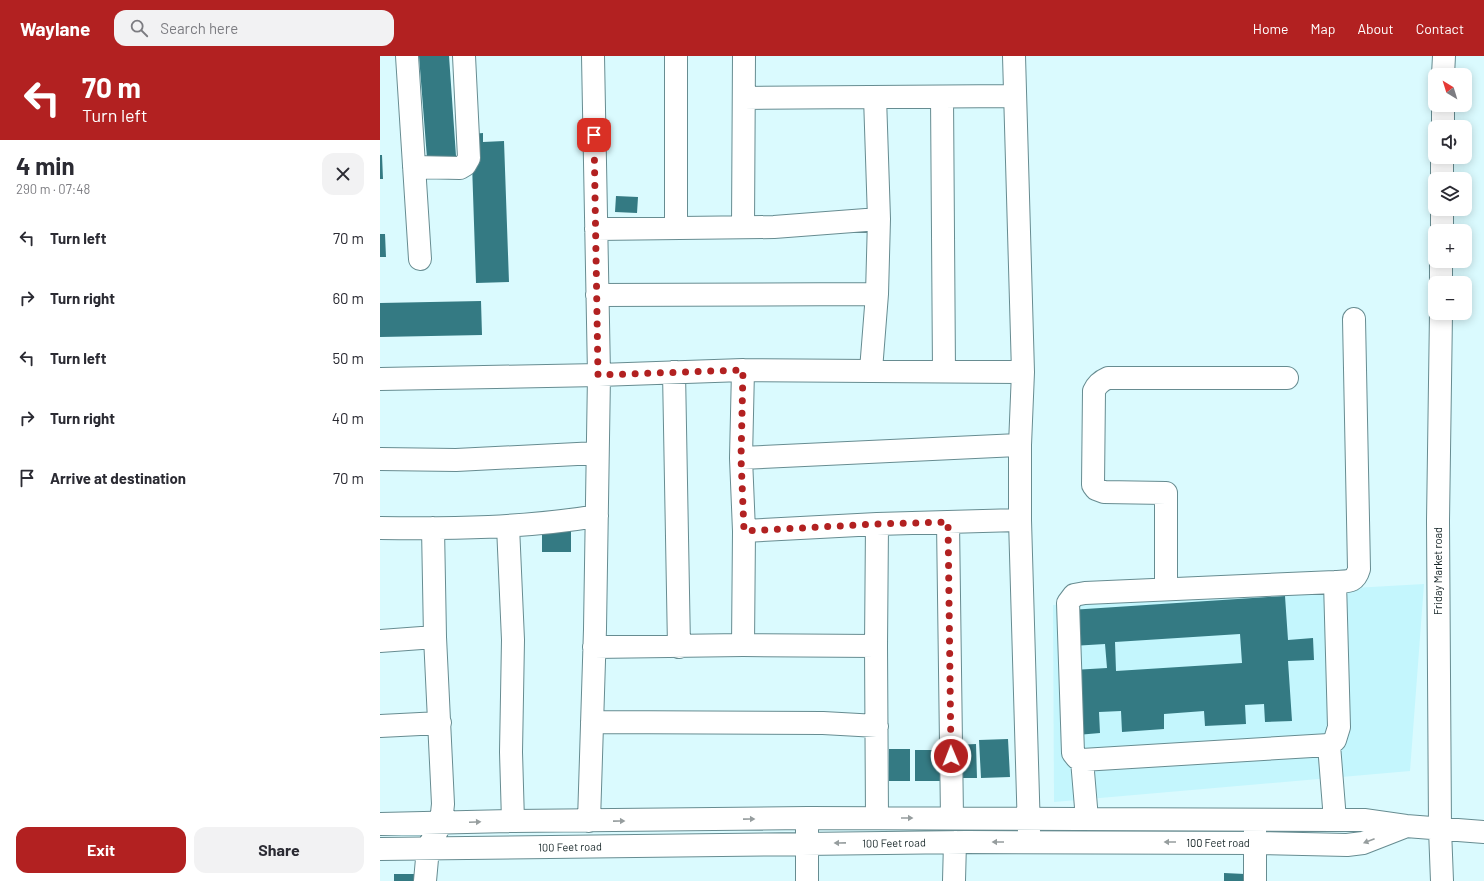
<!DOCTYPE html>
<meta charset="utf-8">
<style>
:root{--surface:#fff;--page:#f2f2f3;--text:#2b2b33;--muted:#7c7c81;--accent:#b22121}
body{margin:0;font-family:Barlow,sans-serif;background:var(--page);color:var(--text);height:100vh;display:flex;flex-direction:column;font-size:15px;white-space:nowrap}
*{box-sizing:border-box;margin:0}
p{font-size:13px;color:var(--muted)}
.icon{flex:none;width:22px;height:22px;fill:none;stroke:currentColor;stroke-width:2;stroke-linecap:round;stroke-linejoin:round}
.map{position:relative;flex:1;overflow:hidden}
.side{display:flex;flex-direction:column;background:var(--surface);width:380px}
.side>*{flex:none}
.banner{background:#b22121;color:#fff;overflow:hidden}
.needle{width:26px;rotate:322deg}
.fabs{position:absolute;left:1048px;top:12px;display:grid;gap:8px}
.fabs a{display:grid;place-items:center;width:44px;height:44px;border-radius:8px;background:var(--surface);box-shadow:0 2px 10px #0003;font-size:20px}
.pin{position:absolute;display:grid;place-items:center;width:34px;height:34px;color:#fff;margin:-17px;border-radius:8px;box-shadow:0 2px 6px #0006}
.me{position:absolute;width:44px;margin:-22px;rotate:359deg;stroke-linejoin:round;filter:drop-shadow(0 0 3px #0008)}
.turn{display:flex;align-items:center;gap:14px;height:84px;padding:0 16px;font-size:18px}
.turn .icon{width:52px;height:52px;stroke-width:2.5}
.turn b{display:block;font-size:28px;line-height:34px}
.round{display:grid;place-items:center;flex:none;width:42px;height:42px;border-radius:12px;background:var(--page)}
.overview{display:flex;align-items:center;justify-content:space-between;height:68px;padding:0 16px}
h1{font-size:24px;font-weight:700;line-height:30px}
.action{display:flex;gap:8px;margin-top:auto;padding:8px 16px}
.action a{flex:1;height:46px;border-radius:12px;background:var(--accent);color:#fff;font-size:16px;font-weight:700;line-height:46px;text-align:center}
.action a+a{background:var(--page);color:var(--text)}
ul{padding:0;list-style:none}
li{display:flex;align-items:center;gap:12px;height:60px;padding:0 16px}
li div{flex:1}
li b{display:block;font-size:15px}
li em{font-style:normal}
header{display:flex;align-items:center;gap:24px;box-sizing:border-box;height:56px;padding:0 20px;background:var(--accent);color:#fff}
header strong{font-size:19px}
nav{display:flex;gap:22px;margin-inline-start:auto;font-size:14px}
.search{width:280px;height:36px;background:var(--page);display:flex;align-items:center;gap:10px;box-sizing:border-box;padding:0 14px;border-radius:12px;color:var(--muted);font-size:15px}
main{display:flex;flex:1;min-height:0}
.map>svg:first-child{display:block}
.built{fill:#c4f6fd}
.building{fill:#347a83;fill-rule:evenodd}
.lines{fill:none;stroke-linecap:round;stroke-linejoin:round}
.minor-casing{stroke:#678c91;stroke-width:24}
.minor{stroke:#fff;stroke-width:22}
.oneway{fill:#969d9e}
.route{stroke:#b22121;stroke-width:7;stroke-dasharray:0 12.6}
.labels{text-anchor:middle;stroke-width:3;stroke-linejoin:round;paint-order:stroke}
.street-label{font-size:11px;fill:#162527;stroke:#fff}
</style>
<header>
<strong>Waylane</strong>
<div class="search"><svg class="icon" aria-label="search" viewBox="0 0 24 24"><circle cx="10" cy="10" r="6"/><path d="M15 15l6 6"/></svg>Search here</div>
<nav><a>Home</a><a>Map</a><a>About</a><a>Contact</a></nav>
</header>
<main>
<section class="side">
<div class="banner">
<div class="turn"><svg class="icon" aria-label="left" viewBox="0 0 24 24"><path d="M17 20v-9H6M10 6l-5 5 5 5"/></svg><div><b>70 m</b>Turn left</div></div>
</div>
<div class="overview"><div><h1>4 min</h1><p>290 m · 07:48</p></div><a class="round"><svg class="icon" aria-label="close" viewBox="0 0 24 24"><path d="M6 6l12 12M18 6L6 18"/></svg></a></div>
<ul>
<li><svg class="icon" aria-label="left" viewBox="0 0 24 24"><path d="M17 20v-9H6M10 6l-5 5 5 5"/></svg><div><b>Turn left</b></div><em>70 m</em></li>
<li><svg class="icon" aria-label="right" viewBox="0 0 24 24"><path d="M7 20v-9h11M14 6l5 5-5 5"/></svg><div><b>Turn right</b></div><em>60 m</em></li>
<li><svg class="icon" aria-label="left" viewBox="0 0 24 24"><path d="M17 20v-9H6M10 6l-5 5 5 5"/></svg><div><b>Turn left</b></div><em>50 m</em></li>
<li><svg class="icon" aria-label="right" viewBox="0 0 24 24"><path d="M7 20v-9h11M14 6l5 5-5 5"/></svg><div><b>Turn right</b></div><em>40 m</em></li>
<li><svg class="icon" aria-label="arrive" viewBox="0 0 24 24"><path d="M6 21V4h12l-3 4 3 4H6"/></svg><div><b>Arrive at destination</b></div><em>70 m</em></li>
</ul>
<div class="action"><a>Exit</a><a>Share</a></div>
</section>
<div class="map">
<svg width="1104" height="825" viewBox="0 0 1104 825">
<rect width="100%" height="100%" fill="#dafafe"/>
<path class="built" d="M1044 528 1030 715 674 746 673 549Z"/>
<path class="building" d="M39 0H69L76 100 47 102Z
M103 77V86L124 85 129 226 96 227 91 78Z
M0 99H2L3 123H0Z
M236 140 258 141 257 157 235 156Z
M0 178H5L6 201H0Z
M101 245 102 279 0 281V247Z
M162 474H191V496H162Z
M905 540 908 584 933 582 934 604 908 605 912 665 885 666 884 648 865 649 866 668 825 670 824 655 784 658V673L742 676 741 655 719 656 720 677 697 679 693 614 727 612 725 588 692 590 690 554ZM860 578 862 607 736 615 735 586Z
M628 683 630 721 601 722 599 684Z
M596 688 597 722H575V689Z
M509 693H530V725H509Z
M535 694H563L562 725H535Z
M844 817 865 818V825H844Z
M14 818H37V825H14Z"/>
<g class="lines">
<g class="minor-casing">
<path id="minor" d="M27 0 40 203
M634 0 643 316 640 389V464L649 776
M1063 19 1064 0
M562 41 564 315
M364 42 635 40
M1063 71V49
M34 111 80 112 85 109 89 102 84 0
M1062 123V101
M363 170 364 0
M296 171V0
M216 173 394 171 499 163
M1062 175V153
M1061 227V205
M217 239 497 238
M1061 257 1058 465 1060 773 1062 825
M491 314 497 238 499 163 495 41
M294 316 299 591
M0 323 219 319 363 314 643 316
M361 402 640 389
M0 403 76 404 217 397
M568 466 572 762
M128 470 133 584 131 696 133 765
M0 472C73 473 145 472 217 460
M364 475 497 468 640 464
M955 526 959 671 955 684 949 689 702 704 697 702 693 697 688 547 694 539 705 537 955 526C968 525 975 527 979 513L974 263
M786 533V437L724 436 716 433 713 429 714 335C717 328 721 325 728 322H907
M0 585 55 581
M363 589 364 475 361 402 363 314
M496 590 497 468
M214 591 363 589 496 590 497 762
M212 666 443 667 497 670
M0 670 60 667
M949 689 955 764
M702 704 707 763
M209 765 215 573 219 319 213 0
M0 768 133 765 428 762 955 764H984L1026 770 1104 776
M0 793 586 786 875 787 967 789 983 787 1024 771
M45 825 48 792 61 767 63 748 55 581 53 472
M427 825V774
M574 825 575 786
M875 825V772"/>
</g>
<use href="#minor" class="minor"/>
</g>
<defs><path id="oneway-solid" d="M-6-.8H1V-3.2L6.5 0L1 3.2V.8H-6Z"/></defs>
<g class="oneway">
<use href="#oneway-solid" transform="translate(527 762)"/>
<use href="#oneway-solid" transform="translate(369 763) rotate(-1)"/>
<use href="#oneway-solid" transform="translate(239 765) rotate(-1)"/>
<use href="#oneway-solid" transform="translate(95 766) rotate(-2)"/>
<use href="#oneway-solid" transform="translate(989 785) rotate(159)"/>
<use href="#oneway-solid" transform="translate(618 786) rotate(-180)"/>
<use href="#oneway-solid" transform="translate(790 786) rotate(-180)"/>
<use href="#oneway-solid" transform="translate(460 787) rotate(179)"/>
</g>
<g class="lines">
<path class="route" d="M214 79 218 319 363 314 361 402 364 475 497 468 568 466 571 700"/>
</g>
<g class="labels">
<g class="street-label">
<text transform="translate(1058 515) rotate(-90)" y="4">Friday Market road</text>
<text transform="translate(514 787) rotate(-1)" y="4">100 Feet road</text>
<text x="838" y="791">100 Feet road</text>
<text transform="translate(190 791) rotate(-1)" y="4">100 Feet road</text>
</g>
</g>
</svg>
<div class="fabs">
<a><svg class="needle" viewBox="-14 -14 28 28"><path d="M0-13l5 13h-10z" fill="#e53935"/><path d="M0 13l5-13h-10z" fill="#7c7c81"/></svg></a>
<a><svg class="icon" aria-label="sound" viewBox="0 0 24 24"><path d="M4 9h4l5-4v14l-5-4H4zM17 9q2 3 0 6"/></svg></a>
<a><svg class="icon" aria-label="layers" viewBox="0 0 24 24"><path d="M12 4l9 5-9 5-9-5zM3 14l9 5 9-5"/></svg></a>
<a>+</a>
<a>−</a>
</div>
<div class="pin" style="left:214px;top:79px;background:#d93025"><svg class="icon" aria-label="arrive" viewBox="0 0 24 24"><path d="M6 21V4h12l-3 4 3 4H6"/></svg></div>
<svg class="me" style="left:571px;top:700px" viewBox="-20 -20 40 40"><circle r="17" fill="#b22121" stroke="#fff" stroke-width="3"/><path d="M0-11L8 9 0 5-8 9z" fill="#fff"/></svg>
</div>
</main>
